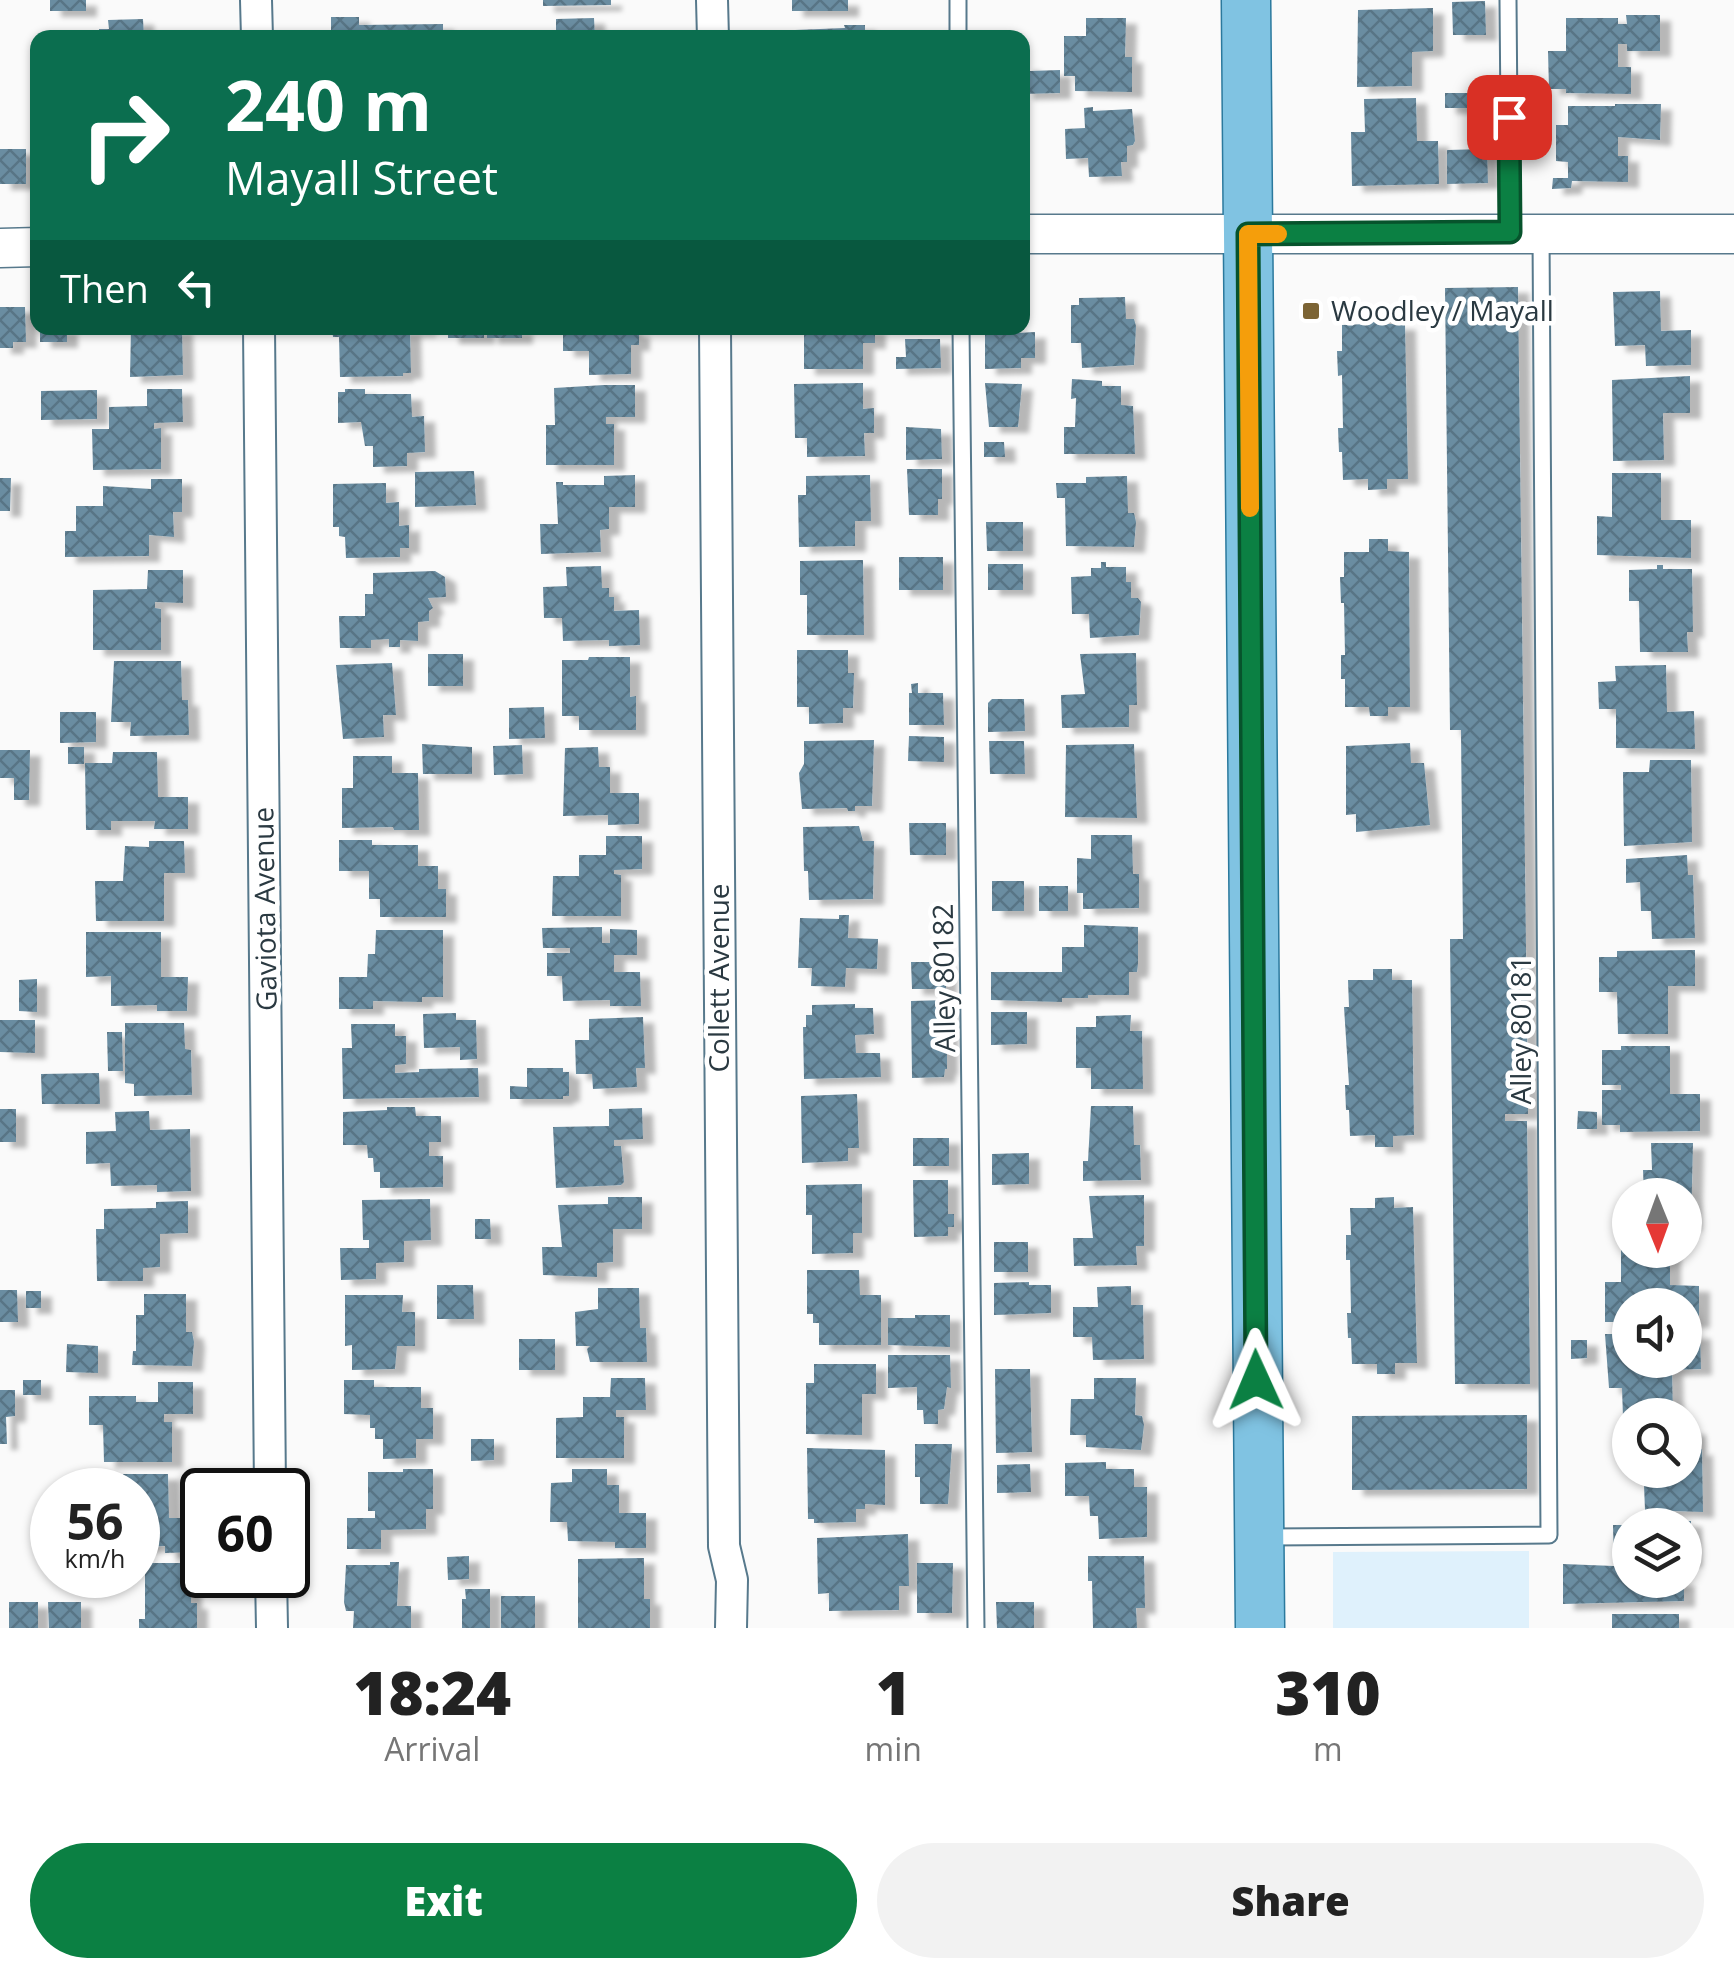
<!DOCTYPE html>
<style>
:root{--surface:#fff;--page:#f2f2f2;--text:#222;--muted:#767676;--accent:#0b8043}
body{margin:0;font-family:"Open Sans",sans-serif;background:var(--page);color:var(--text);height:100vh;display:flex;flex-direction:column;font-size:38px;white-space:nowrap}
*{box-sizing:border-box;margin:0}
p{font-size:32px;color:var(--muted)}
.icon{flex:none;width:55px;height:55px;fill:none;stroke:currentColor;stroke-width:2;stroke-linecap:round;stroke-linejoin:round}
.map{position:relative;height:1628px;overflow:hidden}
.panel{display:flex;flex-direction:column;background:var(--surface);flex:1}
.panel>*{flex:none}
.guide{position:absolute;left:30px;top:30px;width:1000px;height:305px;border-radius:20px;box-shadow:0 2px 8px #0004;background:#0b6e4f;color:#fff;overflow:hidden}
.needle{width:65px;rotate:179deg}
.buttons{position:absolute;left:1612px;top:1178px;display:grid;gap:20px}
.buttons a{display:grid;place-items:center;width:90px;height:90px;border-radius:50%;background:var(--surface);box-shadow:0 2px 8px #0004;font-size:50px}
.speed{position:absolute;left:30px;top:1468px;display:flex;gap:20px;font-size:50px;font-weight:700;text-align:center}
.speed>*{display:grid;place-content:center;width:130px;height:130px;border-radius:50%;background:var(--surface);box-shadow:0 2px 8px #0004;line-height:1}
.speed small{font-size:25px;font-weight:400}
.speed .limit{border:5px solid #111;border-radius:15px;background:#fff;color:#111}
.pin{position:absolute;display:grid;place-items:center;width:85px;height:85px;color:#fff;margin:-42px;border-radius:20px;box-shadow:0 5px 15px #0006}
.me{position:absolute;width:110px;margin:-55px;rotate:359deg;stroke-linejoin:round;filter:drop-shadow(0 0 8px #0008)}
.turn{display:flex;align-items:center;gap:35px;height:210px;padding:0 30px;font-size:45px}
.turn .icon{width:130px;height:130px;stroke-width:2.5}
.turn b{display:block;font-size:70px;line-height:85px}
.then{display:flex;align-items:center;height:95px;padding:0 30px;background:#0003;gap:20px;font-size:38px}
.eta{display:flex;justify-content:space-evenly;align-items:center;height:170px;text-align:center}
.eta b{font-size:60px;font-weight:800;line-height:70px}
.primary-button{display:flex;gap:20px;margin-top:auto;padding:20px 30px}
.primary-button a{flex:1;height:115px;border-radius:60px;background:var(--accent);color:#fff;font-size:40px;font-weight:800;line-height:115px;text-align:center}
.primary-button a+a{background:var(--page);color:var(--text)}
.map>svg:first-child{display:block}
.built{fill:#dff1fc}
.building{fill:url(#building-cross-hatch);filter:url(#shadow)}
.lines{fill:none;stroke-linecap:round;stroke-linejoin:round}
.service-casing{stroke:#57798c;stroke-width:19}
.minor-casing{stroke:#57798c;stroke-width:34}
.tertiary-casing{stroke:#57798c;stroke-width:41}
.primary-casing{stroke:#2b799d;stroke-width:51}
.service{stroke:#fff;stroke-width:15}
.minor{stroke:#fff;stroke-width:30}
.tertiary{stroke:#fff;stroke-width:38}
.primary{stroke:#80c3e2;stroke-width:48}
.route-casing{stroke:#07532c;stroke-width:25}
.route{stroke:#0b8043;stroke-width:18}
.slow{stroke:#f59e0b;stroke-width:18}
.poi-dot{fill:#7c6435;stroke:#fff;stroke-width:4}
.labels{text-anchor:middle;stroke-width:9;stroke-linejoin:round;paint-order:stroke}
.poi-label{font-size:28px;fill:#2a3941;stroke:#fff;text-anchor:start}
.street-label{font-size:28px;fill:#2a3941;stroke:#fff}
</style>
<div class="map">
<svg width="1734" height="1628" viewBox="0 0 1734 1628">
<defs>
<pattern id="building-cross-hatch" width="8" height="8" patternUnits="userSpaceOnUse" patternTransform="scale(2.5)"><rect width="8" height="8" fill="#6b8da1"/><path d="M0 0l8 8M0 8l8-8" fill="none" stroke="#587485"/></pattern>
<filter id="shadow"><feDropShadow dx="11" dy="6" stdDeviation="2.5" flood-color="#0004"/></filter>
</defs>
<rect width="100%" height="100%" fill="#fafafa"/>
<path class="built" d="M1529 1551V1628H1333V1552Z"/>
<path class="building" d="M50 0H86V11H50Z
M543 0H611V5L543 6Z
M792 0H848V11H792Z
M1485 1 1486 35H1453L1452 2Z
M1433 8V51L1412 52V86L1357 87 1358 10Z
M1626 15H1660V51H1627V44H1618V67H1631V94L1566 93V89H1549L1548 51H1566V18H1618V24H1627Z
M331 17H359V25L443 24V38H331Z
M594 18 595 38H556V19Z
M1086 18H1126L1125 57H1132V92L1075 91V76H1064V36H1086Z
M143 19 144 38H99V29H109L108 20Z
M844 25H865V38H793L795 30 845 28Z
M1022 65H1030V71L1060 70V93L1022 94Z
M1445 93H1468V108H1445Z
M1416 98 1417 141H1438L1439 184 1352 186 1351 132H1365L1364 99Z
M1615 104H1661L1660 140 1618 137V156H1628V182L1572 181 1571 188 1552 189 1553 178H1568V162L1556 161V125H1568V106H1615Z
M1093 107V111L1132 109 1135 141 1133 145 1127 146V162H1121L1122 176 1089 177 1088 158 1066 159 1065 129 1085 128 1084 108Z
M0 149H26V184H0Z
M1487 149 1488 183 1447 184V150Z
M1518 287 1528 1114H1505V1121H1527L1530 1384H1455L1450 939H1463L1461 730H1450L1445 288Z
M1660 291 1661 331 1691 330V365L1646 366 1645 345 1615 346 1613 292Z
M1125 297 1126 319H1134L1136 326 1134 365 1082 368 1081 343H1071V305H1079V298Z
M0 307H25L26 342H13V348H0Z
M1366 313H1386V324H1405L1408 479H1387V489L1368 490V479L1343 480 1342 452H1339L1338 428H1343L1342 375 1338 376 1337 351H1342V325L1367 324Z
M40 328H67V342H40Z
M131 328H182L183 375 130 377Z
M332 328H425V331H410L411 373H403V376L340 377 339 337H333Z
M448 328H484V338H448Z
M487 328H522V338H487Z
M563 328H632V331H639V345H631V374L589 375V351H563Z
M804 328H875V343H863V369H804Z
M985 328H1018V333L1035 332V358H1021V368L985 369Z
M905 339H940L941 368 896 369V357H906Z
M1690 376V413H1663L1664 460 1613 461 1612 380Z
M1072 379 1102 381V386H1121V405L1133 406 1135 454H1064V427H1075L1076 398 1071 399Z
M863 383V409L874 408V433H864L865 456 807 457V438H795L794 384Z
M985 383 1022 384 1018 427H989Z
M604 385H635V417H606V424H614V465H546V425H555L554 388Z
M147 389H182L183 422 154 423V429L161 428V469L93 470 92 429H109V407L147 406Z
M345 389H365V394H411L412 417 424 416 425 452 407 453V466L373 467V446H365L361 422 338 423V392H345Z
M97 390V419L41 420V391Z
M906 427 941 429 942 459 906 460Z
M984 442H1004L1005 457H984Z
M907 469H942V499H938V515H909Z
M474 471 476 505 415 507V472Z
M1612 473H1661V520H1691V558L1597 555V516L1612 517Z
M635 475V507H609V529L600 530 601 552 541 554 540 524H558L556 482H563V485H604V476Z
M870 475 871 521H855V546L799 547 798 495H806V476Z
M1127 476 1128 513H1134L1136 522 1134 547 1066 546 1065 498H1057L1056 483H1086V477Z
M0 478H11L10 511H0Z
M151 479H182V512H173L174 537 149 535V556L65 557V531H76V506H103V486L151 489Z
M386 483V503L399 502V526L409 525V548H400V557L346 558 345 537 339 536V527H333V484Z
M986 522H1023V551H987Z
M1369 539H1388V551L1409 552 1410 707H1388V716H1370L1369 707H1345V679H1341V655H1345L1344 603H1341L1340 577H1344V552H1369Z
M899 557H943V590H899Z
M863 560 864 635H807V595H800V561Z
M1101 562H1106V567H1126V582H1131V598H1138L1141 602 1139 635 1090 638 1089 614H1072L1071 577 1091 576V568H1101Z
M988 564H1023V590H988Z
M1657 565H1663V569H1692L1693 632H1687L1688 652H1640L1639 601H1629V570L1657 569Z
M601 566 602 588H609V597H614V611L639 610 640 645 609 646V640L563 641 562 618H544L543 587 567 586 566 567Z
M148 570H183V603L155 602V608L161 609V650H93V590L147 589Z
M435 571 445 577 446 597 428 598 433 608 429 611V621L418 622V641L400 640V647H389V639L371 640V648H340L339 616H365V594H373V573Z
M797 650H848V673H854L853 708H843V723L809 724V707H797Z
M1136 653 1137 705H1129V727L1062 728 1061 695 1085 694 1080 654Z
M428 654H463V686H428Z
M589 657H630V697L636 696V730H579V716H562V660H588Z
M114 661H181L182 700H188L189 735 130 736 131 722H111Z
M392 663 396 715H383L384 737 343 739 336 665Z
M1666 665 1667 712 1694 711 1695 749 1616 748V709H1599L1598 682 1616 681 1615 666Z
M918 683V693H943L944 725H909V693H912L911 684Z
M992 699H1024L1025 731 988 732V703Z
M544 707 545 738 509 739V708Z
M60 712H96V742L60 743Z
M909 736 944 737V762L908 761Z
M874 740 872 806H855V811H848L847 808 802 809 799 773 804 764V741Z
M989 741H1024L1025 774H990Z
M1410 743 1411 763H1424L1430 825 1356 832V814L1346 815V746Z
M422 744 472 747V774H423Z
M1134 744 1137 818 1065 817 1066 745Z
M522 745 523 774 494 775 493 746Z
M68 747H84V764H68Z
M598 747 599 767H610V793H639V824L608 825V815L563 816 565 748Z
M0 750H30L29 800H14V778H0Z
M113 752H157L158 797H188V829H154L155 821H111V830H86L85 763H112Z
M353 756H392V773H418L419 830H394L393 827 342 828V788H353Z
M1650 760H1691L1692 842 1624 846 1623 772H1649Z
M909 823H946V855H910Z
M859 826 863 841H874L873 899 809 900 808 871H804L803 827Z
M1091 835H1132L1133 874H1139V908L1083 909V893H1077V858L1091 859Z
M606 836H642V869L614 870V874L621 875V916H552L553 876H579V855H606Z
M339 840H372V845H418V866H438V889H446V917H380V899H369V871H339Z
M149 841H184L185 873H164V921H96L95 881H123L125 846 149 847Z
M1687 855 1688 875H1693L1695 938 1652 939 1651 911H1641L1640 882 1626 883V859Z
M992 881H1024V911H992Z
M1039 886H1068V911H1039Z
M839 915H849L848 938 878 939 877 969 846 968 845 987 811 986 812 968H798L800 918 839 919Z
M1084 925 1138 927V964L1137 972H1129V995H1088V998H1062V1002L991 1000V972H1062V947H1084Z
M602 927V943H610V929L637 930V955H614V972H640L641 1006H610V1000L563 1001 562 976H547V953H570V948H543L542 928Z
M376 930H443V997H422V1002L373 1001V1009H339V977H367L368 954H375Z
M86 932H161V977H188L187 1011H157V1005L111 1006V976L86 977Z
M1695 950V986H1668V1034H1618L1617 992H1599V957H1617V951Z
M911 962H946V989H912Z
M1373 969H1392V980H1412L1414 1135 1393 1136V1147H1375V1135L1350 1136 1349 1110H1346L1345 1085H1349L1344 1007H1349L1348 980H1373Z
M37 979V1012L19 1011V980Z
M947 1000V1069H945L944 1077 912 1078 911 1001Z
M855 1004V1008H873L874 1034 855 1035 856 1053H880L881 1077 804 1079 803 1027H806V1015H812V1005Z
M991 1012H1027V1044L991 1045Z
M456 1013V1020H476L477 1059 460 1060V1047L424 1048 423 1014Z
M1131 1015 1130 1031H1142L1143 1089H1091V1068H1076V1027H1096V1016Z
M643 1017 645 1068H636L637 1087 593 1089 592 1074H576L575 1040H589V1019Z
M0 1020H35V1053L0 1052Z
M125 1023H184L185 1049 191 1050 192 1095 134 1096V1084L125 1083Z
M351 1024H395V1036H406V1064L395 1065V1073L419 1072V1069L478 1068 479 1097 343 1099 342 1048H352Z
M107 1032H122L123 1071H108Z
M1621 1046H1670V1094H1700V1131L1620 1132V1125H1602V1090H1621V1085H1602V1050H1621Z
M527 1068H563V1072H569V1096H563V1099H510V1086L527 1087Z
M99 1073 100 1104H42L41 1074Z
M857 1094 859 1148H848V1161L802 1163 801 1096Z
M1091 1106H1133L1134 1145H1140L1141 1180 1083 1181V1161H1088Z
M387 1107H415L416 1116H441V1142H429V1156H443V1187L380 1188V1172H374L373 1158H368L367 1145H343V1112L387 1110Z
M642 1108 643 1139 614 1140V1146H621L624 1182 621 1185 556 1188 553 1127 609 1126V1109Z
M0 1109H16V1142H0Z
M149 1111 150 1130 190 1129 191 1191 157 1192V1185L111 1186 110 1163 86 1164V1132L116 1131 115 1112Z
M1578 1111 1597 1112V1129H1577Z
M913 1138H949V1166H913Z
M1651 1143H1693L1691 1225H1685V1195H1644L1643 1170H1652Z
M1029 1153V1184L992 1185V1154Z
M913 1180H948V1214H954V1227H948V1236L914 1237Z
M862 1184V1233H853V1253L812 1254V1215H806V1185Z
M1144 1195V1246H1136L1137 1265 1074 1266 1073 1238H1093L1089 1196Z
M608 1197H642V1229H613V1262L597 1263V1277L543 1275 542 1247H562L558 1205 608 1204Z
M1394 1197V1208L1413 1207 1417 1363H1395V1374H1377V1364H1352L1351 1338H1348L1347 1313H1351L1350 1260H1346V1235H1351L1350 1208H1375V1198Z
M430 1199 431 1240 404 1241V1262L376 1263V1279L341 1280 340 1248H369V1240H363L362 1200Z
M188 1201V1233L160 1234V1267L143 1268V1281H97L96 1229H104V1209L156 1208V1202Z
M475 1219H490L491 1239H475Z
M1621 1239H1630V1250H1670V1285L1699 1286V1322H1685V1305H1630V1322H1605V1282H1621Z
M994 1242H1028V1272H994Z
M807 1270H859L860 1295H881V1345H819V1323H813V1314H807Z
M1029 1282V1285H1051V1313L994 1315V1283Z
M437 1285H473L474 1319H437Z
M1131 1286V1305H1143L1144 1359 1093 1360 1092 1337H1073V1307H1098L1097 1287Z
M598 1288H639L640 1328H646L647 1362H590L587 1349 590 1346H576L575 1312 598 1309Z
M0 1290H17L18 1322H0Z
M26 1291H41V1308H26Z
M144 1294H186V1332H192L194 1342 192 1366 132 1365 133 1351H136V1315H144Z
M345 1295H403L402 1312H415V1346H397L395 1369 352 1370V1345L345 1346Z
M915 1315H950V1347L888 1345V1318H915Z
M1685 1333H1700L1701 1369 1672 1370 1673 1415 1623 1417 1622 1388H1609L1605 1334H1630V1360H1685Z
M519 1339H555V1370H519Z
M1571 1340H1587V1358L1571 1359Z
M67 1344 98 1346V1373L66 1372Z
M888 1355H950L951 1388 947 1387 944 1409 938 1410V1424H924L923 1410H917V1387L888 1388Z
M814 1364H876V1394H862V1435L806 1434V1383H814Z
M995 1369H1030L1032 1452 996 1453Z
M611 1378H645L646 1410H616V1417H624V1458H556V1418L583 1417V1397H610Z
M1094 1378H1136L1135 1415 1142 1416 1144 1425 1141 1450 1086 1447V1435H1070L1071 1399H1094Z
M23 1380H41V1395H23Z
M344 1380H374V1387H421V1408H433V1439H416V1458L383 1459V1439H375V1428H370V1415L344 1414Z
M158 1382H193V1414H164V1422H172V1462H104L103 1425H89V1396H136V1402H158Z
M0 1390H15V1416L6 1417 7 1444H0Z
M1527 1415V1489L1352 1490V1416Z
M1685 1429H1695L1696 1450 1702 1449 1703 1512 1645 1510 1644 1485H1650V1470H1685Z
M471 1439H494V1460L471 1461Z
M915 1444H952L948 1504H920V1477H915Z
M807 1448 885 1450V1505L865 1504V1509H856V1522L814 1523V1519H808Z
M1106 1462V1469H1134V1487H1147V1537L1099 1539 1098 1516H1090L1089 1496H1065V1463Z
M1030 1464 1031 1492 997 1493V1465Z
M403 1469H433V1509H426V1529L381 1530V1549H347V1518H375V1511H368V1472H403Z
M572 1469H607V1485H619V1513H646V1548H615V1542L568 1541 567 1522H550L551 1483 572 1482Z
M123 1474H168L169 1518H195L196 1552 165 1553V1546L138 1547V1490H123Z
M1674 1521H1691V1561H1685V1525H1674Z
M1613 1525H1630V1580H1684V1601L1563 1604V1564L1614 1566Z
M908 1534 909 1586H899V1610L829 1611V1593L818 1594 817 1538Z
M469 1556V1579L448 1580 447 1557Z
M1088 1556H1144L1145 1608H1136L1137 1628H1093L1092 1581H1088Z
M644 1558V1599H650V1628H578V1559Z
M390 1562H399L397 1606H411V1628H353L354 1611H346L344 1602 346 1565H390Z
M145 1563H191V1603H197V1628H139V1619H145Z
M917 1563H953L952 1613H917Z
M465 1589H490V1628H462V1599H466Z
M501 1596H535V1628H501Z
M9 1602H38V1628H9Z
M48 1602H81V1628H49Z
M996 1602H1034V1628H997Z
M1612 1614H1679V1628H1612Z"/>
<g class="lines">
<g class="service-casing">
<path id="service" d="M958 0V38
M1508 0 1510 233
M961 328 976 1628
M1265 1537 1549 1535 1541 233"/>
</g>
<g class="minor-casing">
<path id="minor" d="M256 0 257 38
M712 0 713 38
M259 328 270 1490
M715 328 724 1546 732 1580 731 1628
M271 1575 272 1628"/>
</g>
<g class="tertiary-casing">
<path id="tertiary" d="M1022 234H1734
M0 248 38 247"/>
</g>
<g class="primary-casing">
<path id="primary" d="M1246 0 1260 1628"/>
</g>
<use href="#service" class="service"/>
<use href="#minor" class="minor"/>
<use href="#tertiary" class="tertiary"/>
<use href="#primary" class="primary"/>
</g>
<g class="lines">
<g class="route-casing">
<path id="route" d="M1256 1380 1248 234 1510 232 1509 117"/>
</g>
<use href="#route" class="route"/>
<path class="slow" d="M1250 508 1248 234H1278"/>
</g>
<rect class="poi-dot" x="1301" y="301" width="20" height="20" rx="5"/>
<g class="labels">
<g class="poi-label">
<text x="1331" y="321">Woodley / Mayall</text>
</g>
<g class="street-label">
<text transform="translate(265 909) rotate(-91)" y="10">Gaviota Avenue</text>
<text transform="translate(719 978) rotate(-90)" y="10">Collett Avenue</text>
<text transform="translate(944 978) rotate(-91)" y="10">Alley 80182</text>
<text transform="translate(1521 1030) rotate(-90)" y="10">Alley 80181</text>
</g>
</g>
</svg>
<div class="buttons">
<a><svg class="needle" viewBox="-14 -14 28 28"><path d="M0-13l5 13h-10z" fill="#e53935"/><path d="M0 13l5-13h-10z" fill="#767676"/></svg></a>
<a><svg class="icon" aria-label="sound" viewBox="0 0 24 24"><path d="M4 9h4l5-4v14l-5-4H4zM17 9q2 3 0 6"/></svg></a>
<a><svg class="icon" aria-label="search" viewBox="0 0 24 24"><circle cx="10" cy="10" r="6"/><path d="M15 15l6 6"/></svg></a>
<a><svg class="icon" aria-label="layers" viewBox="0 0 24 24"><path d="M12 4l9 5-9 5-9-5zM3 14l9 5 9-5"/></svg></a>
</div>
<div class="speed"><div>56<small>km/h</small></div><div class="limit">60</div></div>
<div class="pin" style="left:1509px;top:117px;background:#d93025"><svg class="icon" aria-label="arrive" viewBox="0 0 24 24"><path d="M6 21V4h12l-3 4 3 4H6"/></svg></div>
<svg class="me" style="left:1256px;top:1380px" viewBox="-20 -20 40 40"><path d="M0-17L14 15 0 8-14 15z" fill="#0b8043" stroke="#fff" stroke-width="4"/></svg>
<div class="guide">
<div class="turn"><svg class="icon" aria-label="right" viewBox="0 0 24 24"><path d="M7 20v-9h11M14 6l5 5-5 5"/></svg><div><b>240 m</b>Mayall Street</div></div>
<div class="then">Then<svg class="icon" aria-label="left" viewBox="0 0 24 24"><path d="M17 20v-9H6M10 6l-5 5 5 5"/></svg></div>
</div>
</div>
<section class="panel">
<div class="eta">
<div><b>18:24</b><p>Arrival</p></div>
<div><b>1</b><p>min</p></div>
<div><b>310</b><p>m</p></div>
</div>
<div class="primary-button"><a>Exit</a><a>Share</a></div>
</section>
